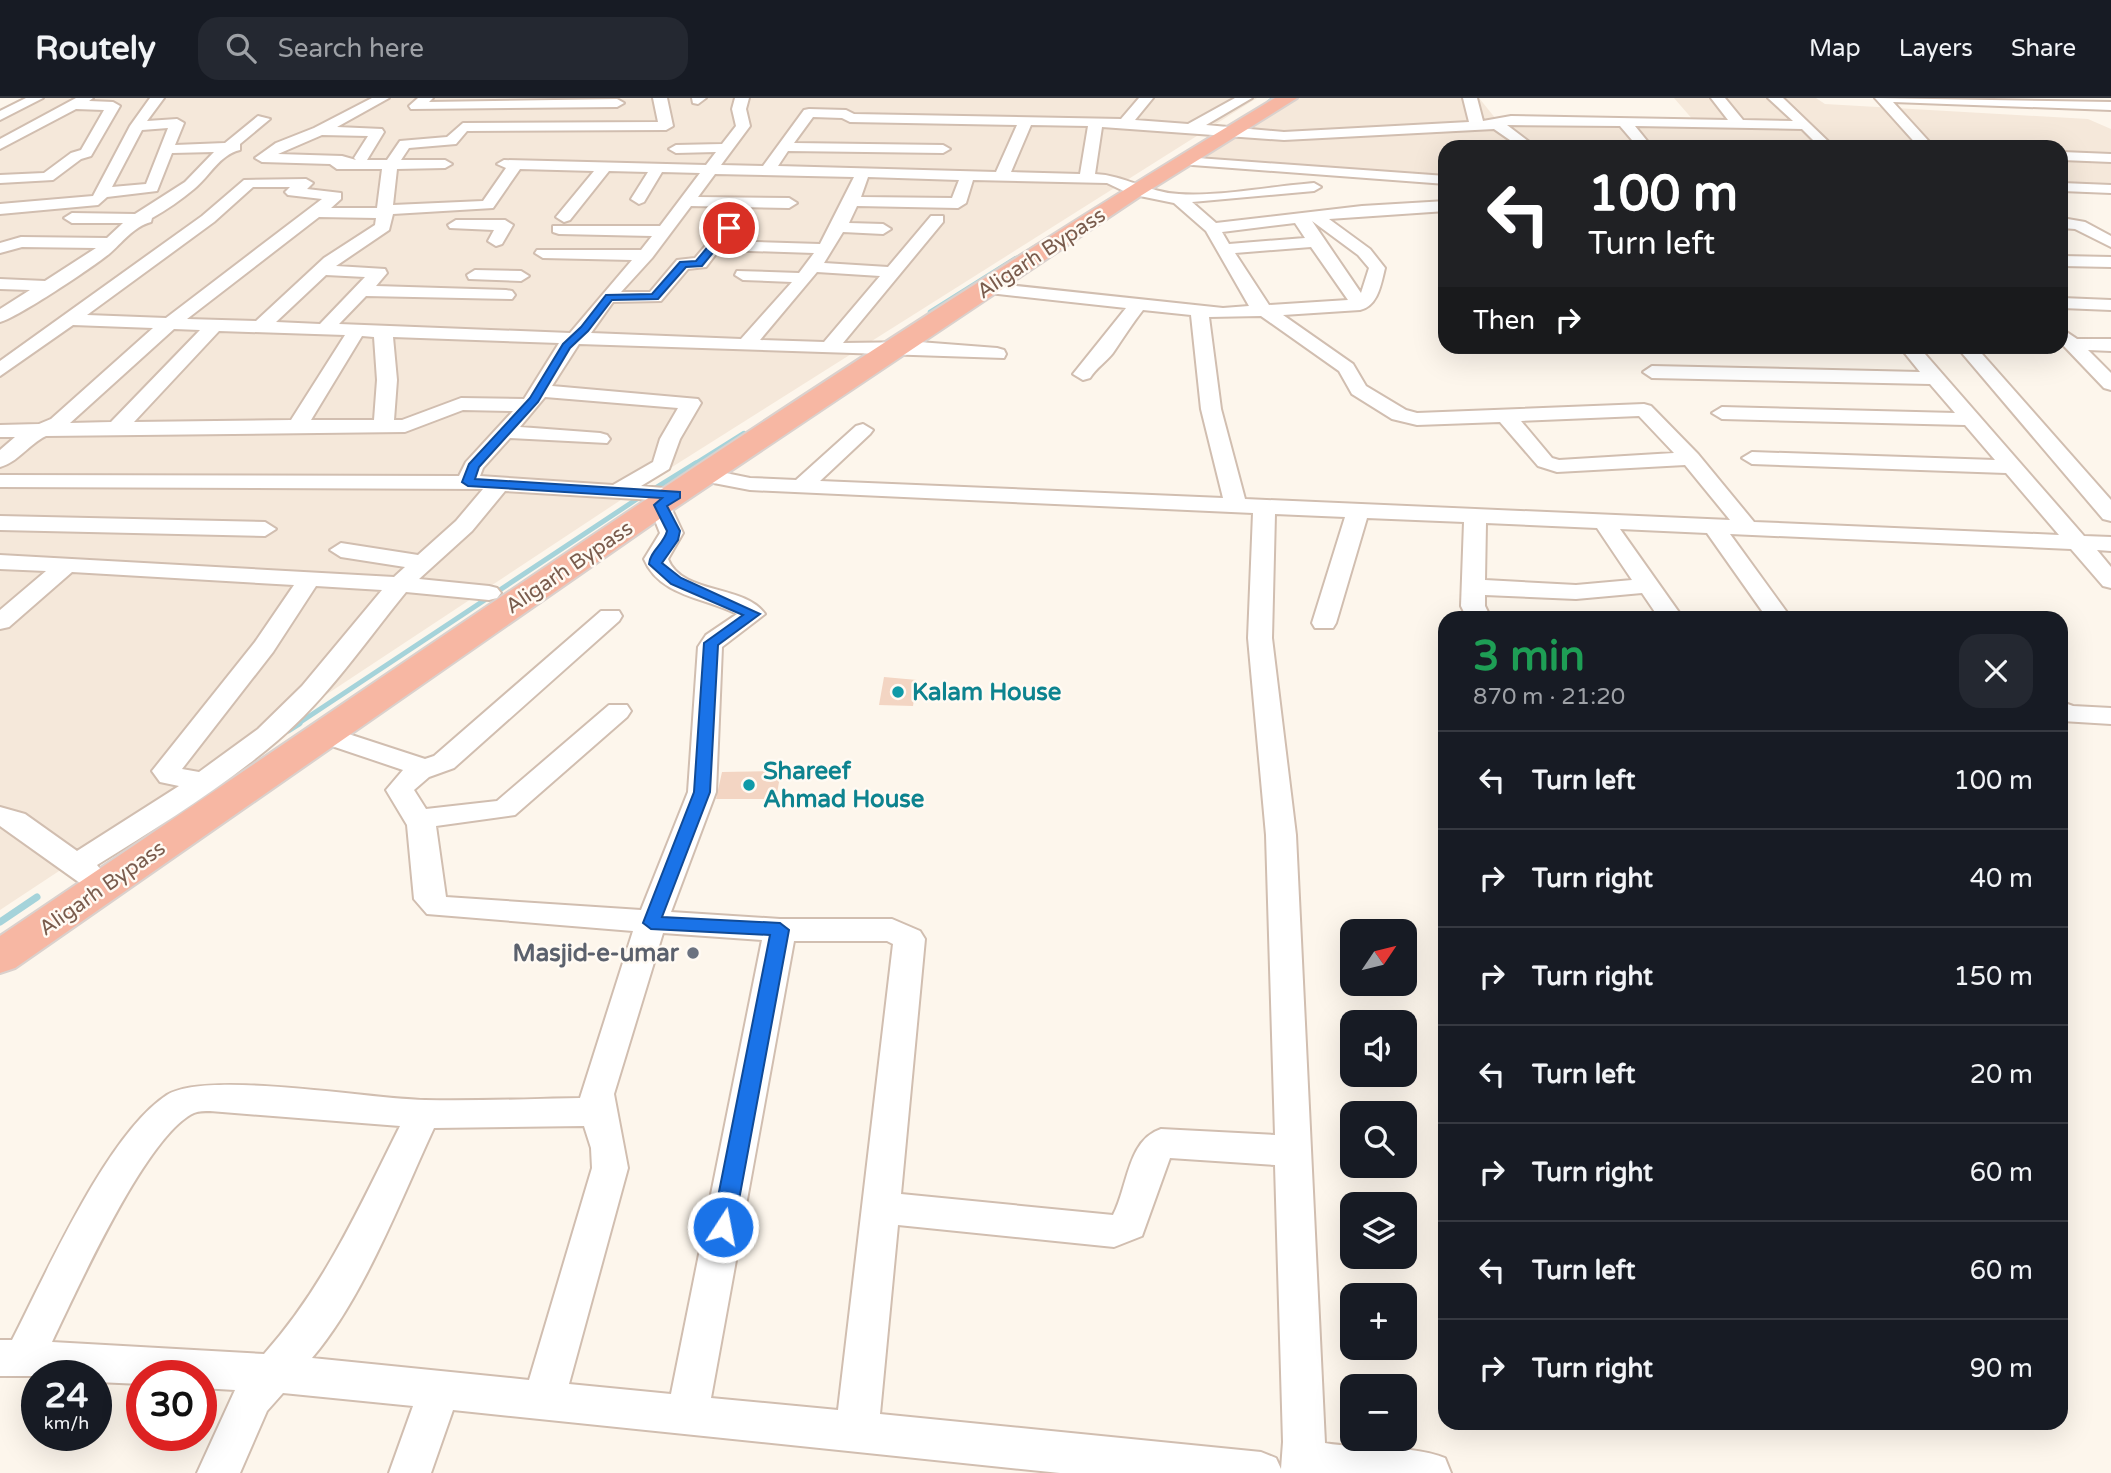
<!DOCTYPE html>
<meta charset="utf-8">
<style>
:root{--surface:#171b24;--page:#242831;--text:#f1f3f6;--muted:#9ea1a6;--line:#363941}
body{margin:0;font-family:"Varela Round",sans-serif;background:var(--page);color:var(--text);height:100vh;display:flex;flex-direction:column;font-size:26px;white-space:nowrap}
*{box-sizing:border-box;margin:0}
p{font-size:23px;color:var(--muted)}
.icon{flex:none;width:38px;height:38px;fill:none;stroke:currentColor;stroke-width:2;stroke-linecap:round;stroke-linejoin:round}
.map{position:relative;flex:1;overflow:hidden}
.panel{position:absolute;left:1438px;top:513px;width:630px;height:819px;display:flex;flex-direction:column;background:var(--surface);border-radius:21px;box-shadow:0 7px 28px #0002}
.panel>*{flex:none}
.banner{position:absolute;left:1438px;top:42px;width:630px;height:214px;border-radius:21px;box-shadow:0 7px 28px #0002;background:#202124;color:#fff;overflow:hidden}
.needle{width:46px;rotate:55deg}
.fabs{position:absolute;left:1340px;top:821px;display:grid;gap:14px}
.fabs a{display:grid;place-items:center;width:77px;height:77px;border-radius:14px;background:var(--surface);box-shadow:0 7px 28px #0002;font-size:35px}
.speed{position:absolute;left:21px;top:1262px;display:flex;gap:14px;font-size:35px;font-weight:700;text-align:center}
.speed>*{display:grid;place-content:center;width:91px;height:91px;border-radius:50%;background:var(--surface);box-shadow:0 7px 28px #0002;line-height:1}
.speed small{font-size:18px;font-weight:400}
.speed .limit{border:10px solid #d22;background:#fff;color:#111}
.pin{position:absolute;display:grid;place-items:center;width:60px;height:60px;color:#fff;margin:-30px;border:4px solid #fff;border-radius:50%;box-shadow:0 2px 7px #0007}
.me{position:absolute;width:77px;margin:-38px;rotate:11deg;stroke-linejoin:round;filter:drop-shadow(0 0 5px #0008)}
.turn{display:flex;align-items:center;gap:24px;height:147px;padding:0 35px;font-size:32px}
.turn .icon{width:91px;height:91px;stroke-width:2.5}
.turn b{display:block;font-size:49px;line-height:60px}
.then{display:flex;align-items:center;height:66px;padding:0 35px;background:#0003;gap:14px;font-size:26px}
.round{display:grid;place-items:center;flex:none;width:74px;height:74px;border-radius:21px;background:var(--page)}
.head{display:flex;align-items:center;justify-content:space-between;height:119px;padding:0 35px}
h1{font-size:42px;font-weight:800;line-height:52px;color:#1e9e55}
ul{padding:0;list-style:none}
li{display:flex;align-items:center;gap:21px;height:98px;padding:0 35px;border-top:2px solid var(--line)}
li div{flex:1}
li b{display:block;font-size:26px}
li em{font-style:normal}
header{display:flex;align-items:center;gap:42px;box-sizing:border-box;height:98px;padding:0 35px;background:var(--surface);border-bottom:2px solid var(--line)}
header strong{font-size:33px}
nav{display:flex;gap:38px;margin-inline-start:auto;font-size:24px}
.search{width:490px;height:63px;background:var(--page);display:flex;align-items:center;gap:18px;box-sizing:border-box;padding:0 24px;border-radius:21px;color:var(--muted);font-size:26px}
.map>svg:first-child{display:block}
.residential{fill:#f5e8da}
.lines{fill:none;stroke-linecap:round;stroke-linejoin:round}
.stream-far3{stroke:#a5d3da;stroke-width:3.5}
.stream-far2{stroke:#a5d3da;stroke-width:4.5}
.stream-far1{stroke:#a5d3da;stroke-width:5}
.stream{stroke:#a5d3da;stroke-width:7}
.building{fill:#f3d5c3}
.minor-casing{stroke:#d1beb0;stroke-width:4}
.highway-casing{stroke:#dad1cd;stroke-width:4}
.minor{fill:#fff;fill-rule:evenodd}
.highway{fill:#f7b7a3;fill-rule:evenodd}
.route{fill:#1a73e8;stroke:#114b97;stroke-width:2}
.culture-dot{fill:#0f9aa8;stroke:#fffaf3;stroke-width:2.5}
.worship-dot{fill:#6b7280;stroke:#fffaf3;stroke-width:2.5}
.labels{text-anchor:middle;stroke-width:5;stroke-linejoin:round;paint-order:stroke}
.far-street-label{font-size:21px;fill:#7a5c4d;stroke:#fffaf3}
.culture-label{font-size:24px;font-weight:bold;fill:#0d838f;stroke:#fffaf3;text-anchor:start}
.worship-label{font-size:24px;font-weight:bold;fill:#5b616d;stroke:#fffaf3;text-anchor:end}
</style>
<header>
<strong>Routely</strong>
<div class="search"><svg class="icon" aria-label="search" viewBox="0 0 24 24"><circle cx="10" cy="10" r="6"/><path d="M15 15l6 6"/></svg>Search here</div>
<nav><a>Map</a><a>Layers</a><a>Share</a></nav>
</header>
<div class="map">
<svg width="2111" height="1375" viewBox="0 0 2111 1375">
<rect width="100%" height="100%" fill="#fdf6ec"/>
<path class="residential" d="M45 0H1257L642 388 0 812V22Z
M1282 0H1479L1496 21 1694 23 1674 0H1816L1825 6 2088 21 2111 31V89L2062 86V49H1446L1445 79 1193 60Z"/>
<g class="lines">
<path class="stream-far3" d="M1268 4 1273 0
M1013 162 1037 147"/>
<path class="stream-far2" d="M930 214 1016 160
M693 367 744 335"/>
<path class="stream-far1" d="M654 391 696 365
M296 627 637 401"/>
<path class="stream" d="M288 632 299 625
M0 824 37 799"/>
</g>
<path class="building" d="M884 579 917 582 913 608 879 607Z
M781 673 776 701H716L722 674Z"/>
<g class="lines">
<g class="minor-casing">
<path id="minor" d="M26 0H43L0 22V13Z
M76 0H93L89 3 113 4 120 8 91 58 81 61 53 82 0 85V77L44 75 71 55 81 52 104 12 76 11 0 51V41Z
M150 0H164L147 23 177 21 184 25 175 47 225 45 258 18 270 21 240 46V52C219 57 210 78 194 91 181 102 166 112 152 120L151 124C133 129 122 145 109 156 93 169 17 220 0 224V211L30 192 0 191V181L45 183 96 150 22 149 0 155V145L21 139 107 140 123 125H72L64 120 72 115 135 116 185 84 214 54 172 55 157 93 107 99 98 107 0 116V106L93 98 130 28ZM168 30 146 86 112 89 142 32Z
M372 0H389L337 29 382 31 384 34 367 62H387L400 43 447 39 463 25 658 24 653 0H667L673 28 666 32 467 33 456 46 409 50 401 62H445L452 66 445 70 397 71 393 107 483 103 506 70 497 66 504 62 706 67 716 54 676 55 669 51 676 47 722 46 736 28 732 11 735 0H749L746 11 750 28 721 67 763 68 804 12 809 11 846 12 854 16 1121 21 1139 0H1153L1135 22 1188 26 1235 0H1252L1206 27 1284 34 1469 24 1463 0H1477L1483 23 1511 18 1728 22 1711 0H1725L1743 22 1793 23 1768 0H1783L1834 49H1820L1802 31 1635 28 1652 49H1638L1620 28 1507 27 1536 49H1520L1494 31 1284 42 1102 29 1095 76C1124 77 1149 95 1179 96 1217 99 1274 88 1314 85L1321 89 1314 93 1192 104 1216 125 1362 108 1446 103V113L1329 121 1370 151 1385 170C1381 186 1378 208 1360 212L1283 217 1353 266 1366 288 1406 312 1417 315 1644 306 1651 308 1698 356 1754 424 2059 437 2006 375 1752 366 1742 360 1752 354 1995 362 1965 327 1722 321 1712 315 1722 309 1955 315 1930 286 1652 280 1643 274 1652 268 1920 274 1899 248H1918L2084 438 2111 439V453L2097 452 2111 469V490L2103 488 2071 451 1730 436 1791 520H1767L1707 435 1620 431 1683 520H1659L1642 495 1576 501 1485 497V508L1491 520H1467L1461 508 1464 424 1367 420 1336 525 1333 530H1315L1312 525 1345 419 1275 416 1272 540 1296 737 1325 1345C1364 1352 1409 1346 1445 1360L1451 1375H1060L453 1312 431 1375H389L413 1308 283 1295 267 1313 240 1375H197L235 1292 201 1290V1278H142V1286L96 1284V1278H0V1242H12C46 1176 107 1036 167 997 206 972 371 1001 425 1002 477 1003 528 1001 580 1000L633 833 427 816 414 801 407 727 386 692 403 672 314 642 311 636 314 630 324 628 425 661 434 658 601 513H619L622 518 619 523 454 670 429 679 414 692 426 711 497 703 609 607H627L631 613 627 619 515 717 436 728 446 799 641 812 688 694 698 549 706 537 737 516C706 500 659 498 644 461L660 435 649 407 653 402 505 393 472 433 419 481 489 488 497 490 501 495 497 500 489 502 406 494C365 544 327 601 277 643 222 690 158 729 97 767L106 778 102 785 91 788 80 785 0 728V709L25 716 77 753 179 688 160 684 152 673 255 544 294 487 72 474 9 529 0 531V512L46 473 0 471V457L394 479 405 469 341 459 330 452 341 445 418 457 456 423 483 391 0 389V377L459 378 466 364 513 313 463 312 405 334 46 338C29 346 17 365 0 369V352L15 339H0V327L39 326 51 321 153 230 73 227 0 278V263L202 118 244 82 306 81 313 85 307 91 341 95V101L331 110H377L382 71H337L330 66 262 64 255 60 276 45 314 30ZM813 19 842 20 850 24 1017 27 996 74 778 68 788 53 943 55 950 51 943 47 794 45ZM1031 27 1088 28 1080 76 1011 74ZM322 37 368 38 354 60 356 62 342 58 278 56ZM520 71 594 73 556 119 564 124 570 122 609 73 648 74 631 101 639 106 644 104 662 74 700 75 660 128H553V134L559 136 652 138 641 152H537L535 155 543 160 632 162 570 235 339 226 366 198 512 201 515 197 512 193 506 192 376 188 387 175 385 171 336 168 389 132 393 116 493 110ZM715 76 854 79 820 146 727 143 737 130 729 125 723 127 695 160 677 162 650 194H621L652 160 691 108 789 110 797 105 789 100 698 99ZM868 79 959 82 952 100 861 99ZM973 82 1107 85 1130 96 1174 105 1206 133 1249 208 1223 210 989 185 980 190 989 195 1126 210 1073 276 1083 282 1090 280C1096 270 1106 264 1113 255 1123 240 1132 226 1143 212L1191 217 1201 311 1223 400 820 383 870 336 873 332 863 326 856 328 796 382 750 380 706 371 695 377 698 382 750 392 1253 415 1248 540 1266 737 1275 1037 1161 1031C1127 1042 1128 1089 1113 1117L901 1096 925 841 920 833 892 821H780L671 814 716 694 722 549 765 516C744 486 682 497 668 461L683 435 668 403 683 402 686 397 675 391 641 388 669 371 680 341 701 305 698 301 552 288 579 246 1004 260 1006 256 1004 252 997 250 919 244 843 245 943 124V118H931L888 169 824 165 843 134 883 136 891 131 883 126 849 125 857 108 958 110 966 105ZM253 89H290L285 94 288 97 322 101 166 220 87 217 214 124ZM319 119 376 120 375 127 324 160 256 223 187 221ZM1312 123 1358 157 1369 170 1361 195ZM1295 125 1305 140 1229 146 1222 134ZM1311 149 1348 202 1269 207 1235 155ZM719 152 814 155 799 175 737 173 735 177 743 182 792 184 741 241 591 235 613 204 661 203 688 171 706 169ZM817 174 880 178 824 244 760 242ZM326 177 365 179 320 226 276 224ZM1261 218 1339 273 1352 296 1392 321 1417 327 1500 324 1538 368 1557 374 1685 367 1730 422 1245 401 1221 311 1209 219ZM174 231 200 232 111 324 70 325ZM219 233 345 237 291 322 134 324ZM362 238 374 239 377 282 374 322H311ZM393 239 559 245 524 301 461 300 402 322H394L397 282ZM545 299 678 310 660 341 653 364 613 387 480 378 483 370 510 340 607 345 610 341 607 337 600 335 520 329ZM1639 318 1674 355 1559 362 1552 360 1521 323ZM1486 425 1597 430 1632 482 1576 487 1485 482ZM316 488 382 492 302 588 258 631 199 674 182 671 273 554ZM663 835 762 842 671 1296 569 1286 628 1070 614 996ZM794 843H887L893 846 838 1312 711 1300ZM210 1013 400 1028C360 1108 324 1189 264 1256L52 1244C76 1194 146 1037 194 1015 199 1013 205 1013 210 1013ZM584 1028 591 1050 592 1070 529 1282 312 1260C364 1199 400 1103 434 1030ZM1170 1060 1275 1067 1283 1344 1281 1371 1276 1360 1261 1354 880 1316 898 1127 1114 1149 1142 1138Z
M418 0H433L429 4 617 1 624 5 617 9 411 11 409 8Z
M692 0H706L698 6 693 5Z
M1875 0 2111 4V12L1893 4 1934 49H1919Z
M2062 54 2111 56V64L2062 62Z
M1184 59 1446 78V86L1179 66 1177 63Z
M2062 85 2111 87V95L2062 93Z
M2062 120 2085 124 2111 138V149L2075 131 2062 130Z
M456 122H505L513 127 502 146 496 148 488 143 494 132 450 130 448 127Z
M2062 158 2111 159V169L2062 168Z
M475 172 521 173 529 178 521 183 469 181 467 177Z
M2062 200 2111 202V212L2062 210Z
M2062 231 2077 241H2111V253L2088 252 2111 275V292L2104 290 2062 246Z
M1956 248H1975L2111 402V423L2103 421Z
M0 418 265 424 276 431 265 438 0 432Z
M2062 604 2073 608 2111 610V626L2062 623Z"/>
</g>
<g class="highway-casing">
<path id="highway" d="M1275 0H1297L1142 97 671 413 15 870 0 875V838C422 554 839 262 1275 0Z"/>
</g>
<use href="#minor" class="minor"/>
<use href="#highway" class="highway"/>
</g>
<path class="route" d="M725 128 733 130 702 168 686 169 658 201 612 202 588 233 570 250 538 304 479 369 475 381 680 394V400L667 408 680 433 678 442 662 465 681 480 760 516 718 547 710 694 662 819 780 825 789 832 734 1129 730 1136 723 1139 715 1136 712 1129 770 837 651 831 643 825 694 694 704 545 743 517 671 486 649 466C650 453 664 446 667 433L654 407 662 400 468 388 462 384 469 366 530 300 563 246 581 229 606 197 652 196 680 164 696 163Z"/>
<g class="culture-dot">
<circle cx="898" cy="594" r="7"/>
<circle cx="749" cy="687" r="7"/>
</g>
<circle class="worship-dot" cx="693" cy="855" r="7"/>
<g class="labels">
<g class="far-street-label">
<text transform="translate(1041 155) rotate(-33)" y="7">Aligarh Bypass</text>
<text transform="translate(569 469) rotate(-34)" y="7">Aligarh Bypass</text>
<text transform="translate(102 790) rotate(-35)" y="7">Aligarh Bypass</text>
</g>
<g class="culture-label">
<text x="912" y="602">Kalam House</text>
<text x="763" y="681">Shareef<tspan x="763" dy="28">Ahmad House</tspan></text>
</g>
<g class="worship-label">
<text x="679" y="863">Masjid-e-umar</text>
</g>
</g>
</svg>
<div class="fabs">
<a><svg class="needle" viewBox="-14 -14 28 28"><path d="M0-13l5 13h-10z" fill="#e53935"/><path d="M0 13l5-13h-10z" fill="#9ea1a6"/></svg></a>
<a><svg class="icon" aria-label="sound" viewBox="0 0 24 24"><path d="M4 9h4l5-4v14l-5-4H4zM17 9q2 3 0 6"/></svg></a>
<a><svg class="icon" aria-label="search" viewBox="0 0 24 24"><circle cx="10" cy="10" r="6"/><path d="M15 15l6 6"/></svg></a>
<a><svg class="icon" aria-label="layers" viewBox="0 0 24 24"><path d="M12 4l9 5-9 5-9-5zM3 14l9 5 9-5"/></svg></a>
<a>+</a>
<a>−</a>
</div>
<div class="speed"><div>24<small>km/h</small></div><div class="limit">30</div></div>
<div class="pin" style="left:729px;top:130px;background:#d93025"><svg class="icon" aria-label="arrive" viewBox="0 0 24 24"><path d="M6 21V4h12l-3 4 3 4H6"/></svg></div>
<svg class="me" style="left:723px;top:1129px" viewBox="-20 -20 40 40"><circle r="17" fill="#1a73e8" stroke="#fff" stroke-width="3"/><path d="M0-11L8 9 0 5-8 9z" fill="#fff"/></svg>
<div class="banner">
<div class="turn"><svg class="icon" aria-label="left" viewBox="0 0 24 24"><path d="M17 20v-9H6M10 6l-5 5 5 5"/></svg><div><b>100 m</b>Turn left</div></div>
<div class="then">Then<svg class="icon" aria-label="right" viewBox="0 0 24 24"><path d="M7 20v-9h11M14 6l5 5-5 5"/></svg></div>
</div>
<section class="panel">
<div class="head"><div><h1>3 min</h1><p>870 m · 21:20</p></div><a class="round"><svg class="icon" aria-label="close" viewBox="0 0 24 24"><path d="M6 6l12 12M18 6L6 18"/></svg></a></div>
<ul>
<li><svg class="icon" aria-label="left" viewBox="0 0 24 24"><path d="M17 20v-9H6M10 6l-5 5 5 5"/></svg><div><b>Turn left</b></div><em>100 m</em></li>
<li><svg class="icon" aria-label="right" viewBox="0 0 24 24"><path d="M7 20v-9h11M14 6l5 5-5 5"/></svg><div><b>Turn right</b></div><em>40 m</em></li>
<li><svg class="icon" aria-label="right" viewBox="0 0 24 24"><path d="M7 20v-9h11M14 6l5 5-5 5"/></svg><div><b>Turn right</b></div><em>150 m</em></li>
<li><svg class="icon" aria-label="left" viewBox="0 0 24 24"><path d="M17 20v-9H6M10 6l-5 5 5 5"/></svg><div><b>Turn left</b></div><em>20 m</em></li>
<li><svg class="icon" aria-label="right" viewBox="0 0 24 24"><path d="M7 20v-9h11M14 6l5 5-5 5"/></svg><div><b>Turn right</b></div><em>60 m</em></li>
<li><svg class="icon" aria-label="left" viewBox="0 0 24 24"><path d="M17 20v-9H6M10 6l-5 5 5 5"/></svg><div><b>Turn left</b></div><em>60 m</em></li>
<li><svg class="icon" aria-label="right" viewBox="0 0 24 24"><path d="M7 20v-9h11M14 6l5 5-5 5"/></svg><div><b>Turn right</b></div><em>90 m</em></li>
</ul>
</section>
</div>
